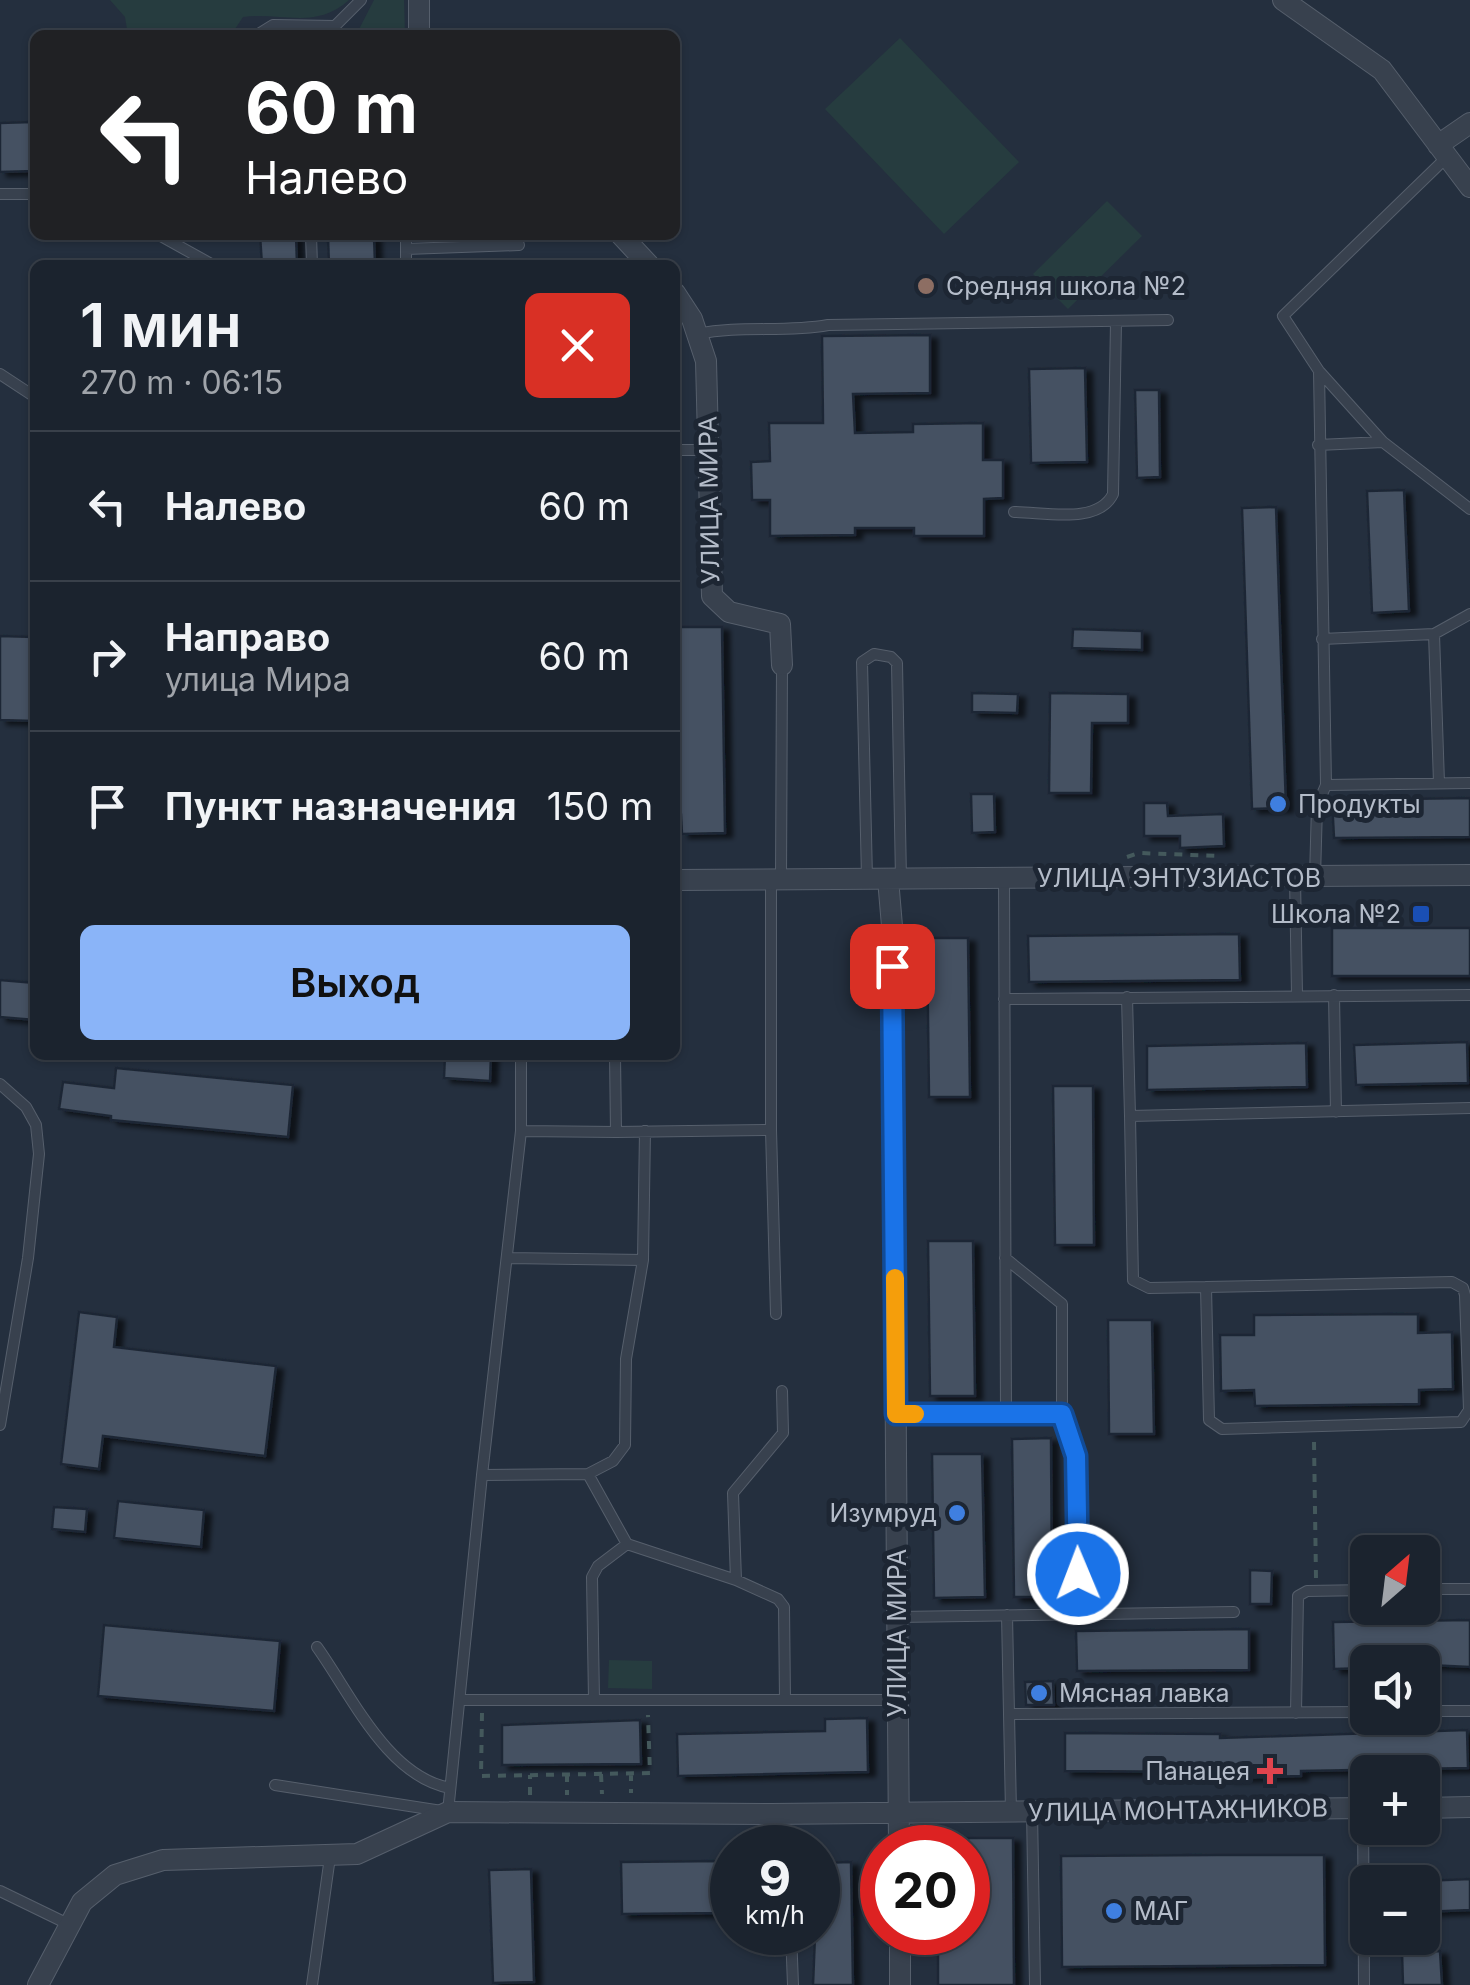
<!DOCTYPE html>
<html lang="ru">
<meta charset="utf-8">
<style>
:root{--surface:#1b232e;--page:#242b36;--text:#f1f3f6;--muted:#a0a4aa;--line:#39404a;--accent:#8ab4f8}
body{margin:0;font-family:Inter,sans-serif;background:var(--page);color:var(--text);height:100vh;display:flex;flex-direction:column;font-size:38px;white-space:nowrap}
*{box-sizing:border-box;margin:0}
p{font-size:32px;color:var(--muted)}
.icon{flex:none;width:55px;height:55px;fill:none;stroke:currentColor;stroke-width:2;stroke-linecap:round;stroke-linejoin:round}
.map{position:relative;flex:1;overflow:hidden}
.side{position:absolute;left:30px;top:260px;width:650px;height:800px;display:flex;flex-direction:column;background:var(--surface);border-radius:15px;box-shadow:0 2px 8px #0004,0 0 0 2px var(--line)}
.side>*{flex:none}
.guide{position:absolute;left:30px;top:30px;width:650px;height:210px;border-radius:15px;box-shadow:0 2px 8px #0004,0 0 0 2px var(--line);background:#202124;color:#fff;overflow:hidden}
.needle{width:65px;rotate:28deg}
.tools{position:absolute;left:1350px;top:1535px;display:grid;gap:20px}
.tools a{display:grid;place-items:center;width:90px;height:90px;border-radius:15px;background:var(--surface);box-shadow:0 2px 8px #0004,0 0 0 2px var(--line);font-size:50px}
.speed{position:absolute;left:710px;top:1825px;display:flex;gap:20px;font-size:50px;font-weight:700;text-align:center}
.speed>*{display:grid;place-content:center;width:130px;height:130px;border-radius:50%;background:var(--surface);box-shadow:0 2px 8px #0004,0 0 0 2px var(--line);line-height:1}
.speed small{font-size:25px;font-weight:400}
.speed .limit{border:15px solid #d22;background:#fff;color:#111}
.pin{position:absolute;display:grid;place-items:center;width:85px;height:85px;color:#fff;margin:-42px;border-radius:20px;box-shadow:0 5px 15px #0006}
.me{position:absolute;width:110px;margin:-55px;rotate:359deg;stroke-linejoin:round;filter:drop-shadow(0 0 8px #0008)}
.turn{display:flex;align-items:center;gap:35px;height:210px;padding:0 50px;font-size:45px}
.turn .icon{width:130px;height:130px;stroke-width:2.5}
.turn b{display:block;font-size:70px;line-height:85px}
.round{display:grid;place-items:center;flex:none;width:105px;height:105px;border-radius:15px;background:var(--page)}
.summary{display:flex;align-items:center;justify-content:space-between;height:170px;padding:0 50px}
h1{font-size:60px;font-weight:600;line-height:75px}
.action{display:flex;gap:20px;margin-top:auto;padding:20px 50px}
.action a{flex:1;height:115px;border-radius:15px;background:var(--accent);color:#111;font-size:40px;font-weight:600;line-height:115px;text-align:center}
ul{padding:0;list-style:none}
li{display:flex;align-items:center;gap:30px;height:150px;padding:0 50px;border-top:2px solid var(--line)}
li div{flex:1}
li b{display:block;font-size:38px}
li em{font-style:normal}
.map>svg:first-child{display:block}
.green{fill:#263c3f}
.building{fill:#455162;stroke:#1f2835;stroke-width:2.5;filter:url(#shadow)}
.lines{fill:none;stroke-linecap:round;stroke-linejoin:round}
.service-casing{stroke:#565f6c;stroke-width:12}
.minor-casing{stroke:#565f6c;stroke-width:22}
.path{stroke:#44595c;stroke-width:4;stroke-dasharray:8 8;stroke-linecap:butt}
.service{stroke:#38414e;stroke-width:10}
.minor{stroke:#38414e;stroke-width:20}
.route-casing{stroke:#114b97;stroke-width:25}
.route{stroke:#1a73e8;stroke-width:18}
.slow{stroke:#f59e0b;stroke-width:18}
.education-dot{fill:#8d6e63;stroke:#1d2633;stroke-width:4}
.shop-dot{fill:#3f7fe0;stroke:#1d2633;stroke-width:4}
.transit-dot{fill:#1a4fb4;stroke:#1d2633;stroke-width:4}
.health-dot{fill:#e0444e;stroke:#1d2633;stroke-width:4}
.labels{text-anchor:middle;stroke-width:10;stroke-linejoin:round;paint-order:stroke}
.poi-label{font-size:25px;fill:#b4bcc9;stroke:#1d2633;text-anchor:start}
.street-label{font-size:25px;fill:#b4bcc9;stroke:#1d2633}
</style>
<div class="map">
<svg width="1470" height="1985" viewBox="0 0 1470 1985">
<defs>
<filter id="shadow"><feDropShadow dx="7" dy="4" stdDeviation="2.5" flood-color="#0009"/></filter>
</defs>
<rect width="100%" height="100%" fill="#242f3e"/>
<path class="green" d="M110 0H349C316 30 283 12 243 17L231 35H128L125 17Z
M374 0H404L405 35H356Z
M900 38 1019 162 944 234 825 109Z
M1107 201 1142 236 1068 309 1033 274Z
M609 1660 652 1661V1689L608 1688Z"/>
<path class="building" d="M33 122 34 171 0 172V123Z
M260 235H296L297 265H262Z
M374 236 375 265H329L328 237Z
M930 335V393L853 394 855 433 913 432V424L983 423V460H1003V498L984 499V536H914V528H855V535L770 536V500H752L751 462 770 461 769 423H823L822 336Z
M1085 368 1087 462 1031 463 1029 369Z
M1135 390H1159L1160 477 1137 478Z
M1404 490 1409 611 1372 613 1367 491Z
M1276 507 1286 808 1252 809 1242 508Z
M678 627H722L725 833 682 834 681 815 675 816Z
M1073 629 1142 631V650L1072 648Z
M0 636 35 637V721L0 720Z
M972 693 1018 694 1017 713 972 712Z
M1050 693 1128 694V723H1092L1091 793H1049Z
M971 794H994L995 832 972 833Z
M1470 798V837L1334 838 1332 800Z
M1144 803H1167L1168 816 1223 814 1224 846 1180 848V836H1144Z
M1332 928H1470V976H1332Z
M1239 934 1240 980 1029 982 1028 936Z
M927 938H968L970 1097H929Z
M0 980 35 983V1020L0 1017Z
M1467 1042 1468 1083 1356 1085 1354 1045Z
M1306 1043 1307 1087 1147 1090V1046Z
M445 1055H491L490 1081 444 1078Z
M116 1068 293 1085 288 1137 111 1120V1116L59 1109 63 1082 114 1088Z
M1053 1086H1093L1094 1245H1055Z
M928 1241H973L975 1396H930Z
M79 1312 117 1317 114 1347 276 1366 265 1456 103 1436 99 1469 61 1464Z
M1418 1314V1333L1452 1332 1453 1389 1419 1390V1404L1255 1406 1254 1390 1221 1391 1220 1335H1254V1315Z
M1108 1320H1152L1154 1434H1109Z
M1051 1438 1052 1597H1014L1012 1439Z
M932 1454H982L985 1597 934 1598Z
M118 1501 204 1510 201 1547 114 1538Z
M54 1507 87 1509 85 1532 52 1529Z
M1250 1570 1272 1571 1271 1604H1250Z
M1470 1620V1667L1368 1662V1668L1334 1669 1333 1622Z
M104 1625 280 1641 274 1711 98 1696Z
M1249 1629V1670L1077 1671 1076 1631Z
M1053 1681 1054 1705H1026L1025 1682Z
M867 1718 868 1772 678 1776 677 1734 825 1731V1719Z
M640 1720 641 1764 502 1765V1725Z
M1467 1730 1468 1768 1301 1771V1776L1227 1778V1772L1065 1771V1733L1220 1734V1738Z
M968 1838H1013L1014 1985H938V1932H968Z
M1217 1855H1324L1325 1965 1062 1967 1061 1856Z
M723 1861 724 1913 622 1914 621 1862Z
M851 1862 853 1985H813L818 1863Z
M531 1869 534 1982 493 1983 489 1870Z
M1470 1879V1910L1422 1912V1881Z
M1440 1951 1442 1985H1403L1402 1952Z"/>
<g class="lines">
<g class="service-casing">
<path id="service" d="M257 35 273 25 335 26 361 0
M0 194H35
M159 235 213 265
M311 235 312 265
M406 235V265
M406 249 519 245
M698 334C741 325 785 333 828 325L1168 320
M1320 372 1383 442 1470 509
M0 374 35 397
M1318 445 1383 442
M675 450H708
M1014 512C1044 512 1098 525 1113 494L1116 322
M1434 634 1470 614
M1322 639 1434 634 1439 783
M1326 785 1470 783
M1315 877 1317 806 1326 785 1319 371 1283 316 1447 157
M781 878 782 665
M867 878 862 662 874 654 891 657 897 663 901 879
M1295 878 1297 995
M1004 879 1006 1414
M1334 995 1336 1112
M1127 997 1130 1116 1470 1108
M1004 999 1470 995
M521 1055V1131L482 1475 588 1474 613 1461 625 1445 626 1359 643 1260 645 1131
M615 1055 616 1132 771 1130V879
M0 1084 26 1107 36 1125 39 1154 28 1258 0 1425
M1130 1116 1133 1280 1149 1288 1206 1287
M771 1130 776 1314
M521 1131 616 1132
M508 1258 643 1260
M1452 1282 1463 1288 1465 1295 1469 1410 1461 1422 1222 1429 1209 1420 1206 1287Z
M782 1391 783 1433 733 1493 736 1580 778 1599 784 1607 785 1700
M896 1414H1062V1304L1005 1258
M1062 1414 1076 1456 1079 1614
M588 1474 627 1544 736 1580
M1422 1589H1470
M1007 1615 1009 1714 1368 1712
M897 1617 1234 1612
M317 1647C352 1696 387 1776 450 1788
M460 1700H897
M594 1700 592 1577 598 1566 627 1544
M1422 1711H1470
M1296 1713 1298 1596 1307 1591 1368 1590
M1009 1714 1011 1812
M275 1785 448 1812 482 1475
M1363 1808 1364 1985
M1032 1811 1035 1985
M771 1814V1848
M0 1891 68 1924
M791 1932 793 1985
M312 1985 330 1857"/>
</g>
<g class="minor-casing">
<path id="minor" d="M419 0V35
M1283 0 1382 70 1470 187
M1438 145 1470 123
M621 235 649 265
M675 293 692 319 706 361 712 596 729 612 780 624 782 665
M888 879 892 926 899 1848
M675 880 1470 875
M1422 1808 1470 1807
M900 1932V1985
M38 1985 82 1902 115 1875 163 1860 357 1854 448 1812 771 1814 1368 1808"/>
</g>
<path class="path" d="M1127 857 1139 853 1221 856
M1314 1442 1316 1578
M482 1713 481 1776 650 1773 648 1715
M631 1773V1793
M567 1774V1795
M601 1774 602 1794
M530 1795V1775"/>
<use href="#service" class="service"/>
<use href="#minor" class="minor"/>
</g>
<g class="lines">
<g class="route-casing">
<path id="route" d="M892 966 896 1414H1062L1076 1456 1078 1574"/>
</g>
<use href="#route" class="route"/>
<path class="slow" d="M895 1278 896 1414H915"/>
</g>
<circle class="education-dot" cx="926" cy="286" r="10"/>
<g class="shop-dot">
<circle cx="1278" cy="804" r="10"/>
<circle cx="957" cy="1513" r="10"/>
<circle cx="1039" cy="1693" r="10"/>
<circle cx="1114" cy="1911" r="10"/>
</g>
<rect class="transit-dot" x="1411" y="904" width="20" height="20" rx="5"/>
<path class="health-dot" d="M1265 1756h10v10h10v10h-10v10h-10v-10h-10v-10h10z"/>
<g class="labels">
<g class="poi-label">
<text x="946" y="295">Средняя школа №2</text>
<text x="1298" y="813">Продукты</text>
<text x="1401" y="923" text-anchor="end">Школа №2</text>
<text x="937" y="1522" text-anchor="end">Изумруд</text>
<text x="1059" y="1702">Мясная лавка</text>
<text x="1250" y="1780" text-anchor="end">Панацея</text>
<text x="1134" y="1920">МАГ</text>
</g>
<g class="street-label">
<text transform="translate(709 500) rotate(-91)" y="9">УЛИЦА МИРА</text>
<text x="1179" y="887">УЛИЦА ЭНТУЗИАСТОВ</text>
<text transform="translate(897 1633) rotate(-90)" y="9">УЛИЦА МИРА</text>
<text transform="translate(1178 1810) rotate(-1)" y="9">УЛИЦА МОНТАЖНИКОВ</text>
</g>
</g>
</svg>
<div class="tools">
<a><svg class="needle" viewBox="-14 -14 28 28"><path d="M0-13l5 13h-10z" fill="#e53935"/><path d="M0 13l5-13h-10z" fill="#a0a4aa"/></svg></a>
<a><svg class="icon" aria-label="sound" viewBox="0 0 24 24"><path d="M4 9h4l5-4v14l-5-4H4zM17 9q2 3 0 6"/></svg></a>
<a>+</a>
<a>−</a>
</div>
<div class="speed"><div>9<small>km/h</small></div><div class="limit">20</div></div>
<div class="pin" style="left:892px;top:966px;background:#d93025"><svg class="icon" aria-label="arrive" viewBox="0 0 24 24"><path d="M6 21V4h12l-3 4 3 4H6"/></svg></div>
<svg class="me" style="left:1078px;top:1574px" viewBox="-20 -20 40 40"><circle r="17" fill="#1a73e8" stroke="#fff" stroke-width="3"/><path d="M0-11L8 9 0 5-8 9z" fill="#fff"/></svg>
<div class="guide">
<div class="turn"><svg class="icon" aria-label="left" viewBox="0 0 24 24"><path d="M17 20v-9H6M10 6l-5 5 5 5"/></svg><div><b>60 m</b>Налево</div></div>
</div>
<section class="side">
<div class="summary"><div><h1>1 мин</h1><p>270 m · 06:15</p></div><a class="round" style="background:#d93025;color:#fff"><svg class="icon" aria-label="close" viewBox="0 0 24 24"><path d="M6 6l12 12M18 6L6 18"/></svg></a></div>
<ul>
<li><svg class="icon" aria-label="left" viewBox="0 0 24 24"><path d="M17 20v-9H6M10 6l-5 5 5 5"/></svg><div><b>Налево</b></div><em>60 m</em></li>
<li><svg class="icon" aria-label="right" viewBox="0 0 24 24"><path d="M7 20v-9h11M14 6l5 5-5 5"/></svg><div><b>Направо</b><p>улица Мира</p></div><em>60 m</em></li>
<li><svg class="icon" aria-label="arrive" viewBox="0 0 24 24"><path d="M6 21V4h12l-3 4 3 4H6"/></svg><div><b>Пункт назначения</b></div><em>150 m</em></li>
</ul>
<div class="action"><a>Выход</a></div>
</section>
</div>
